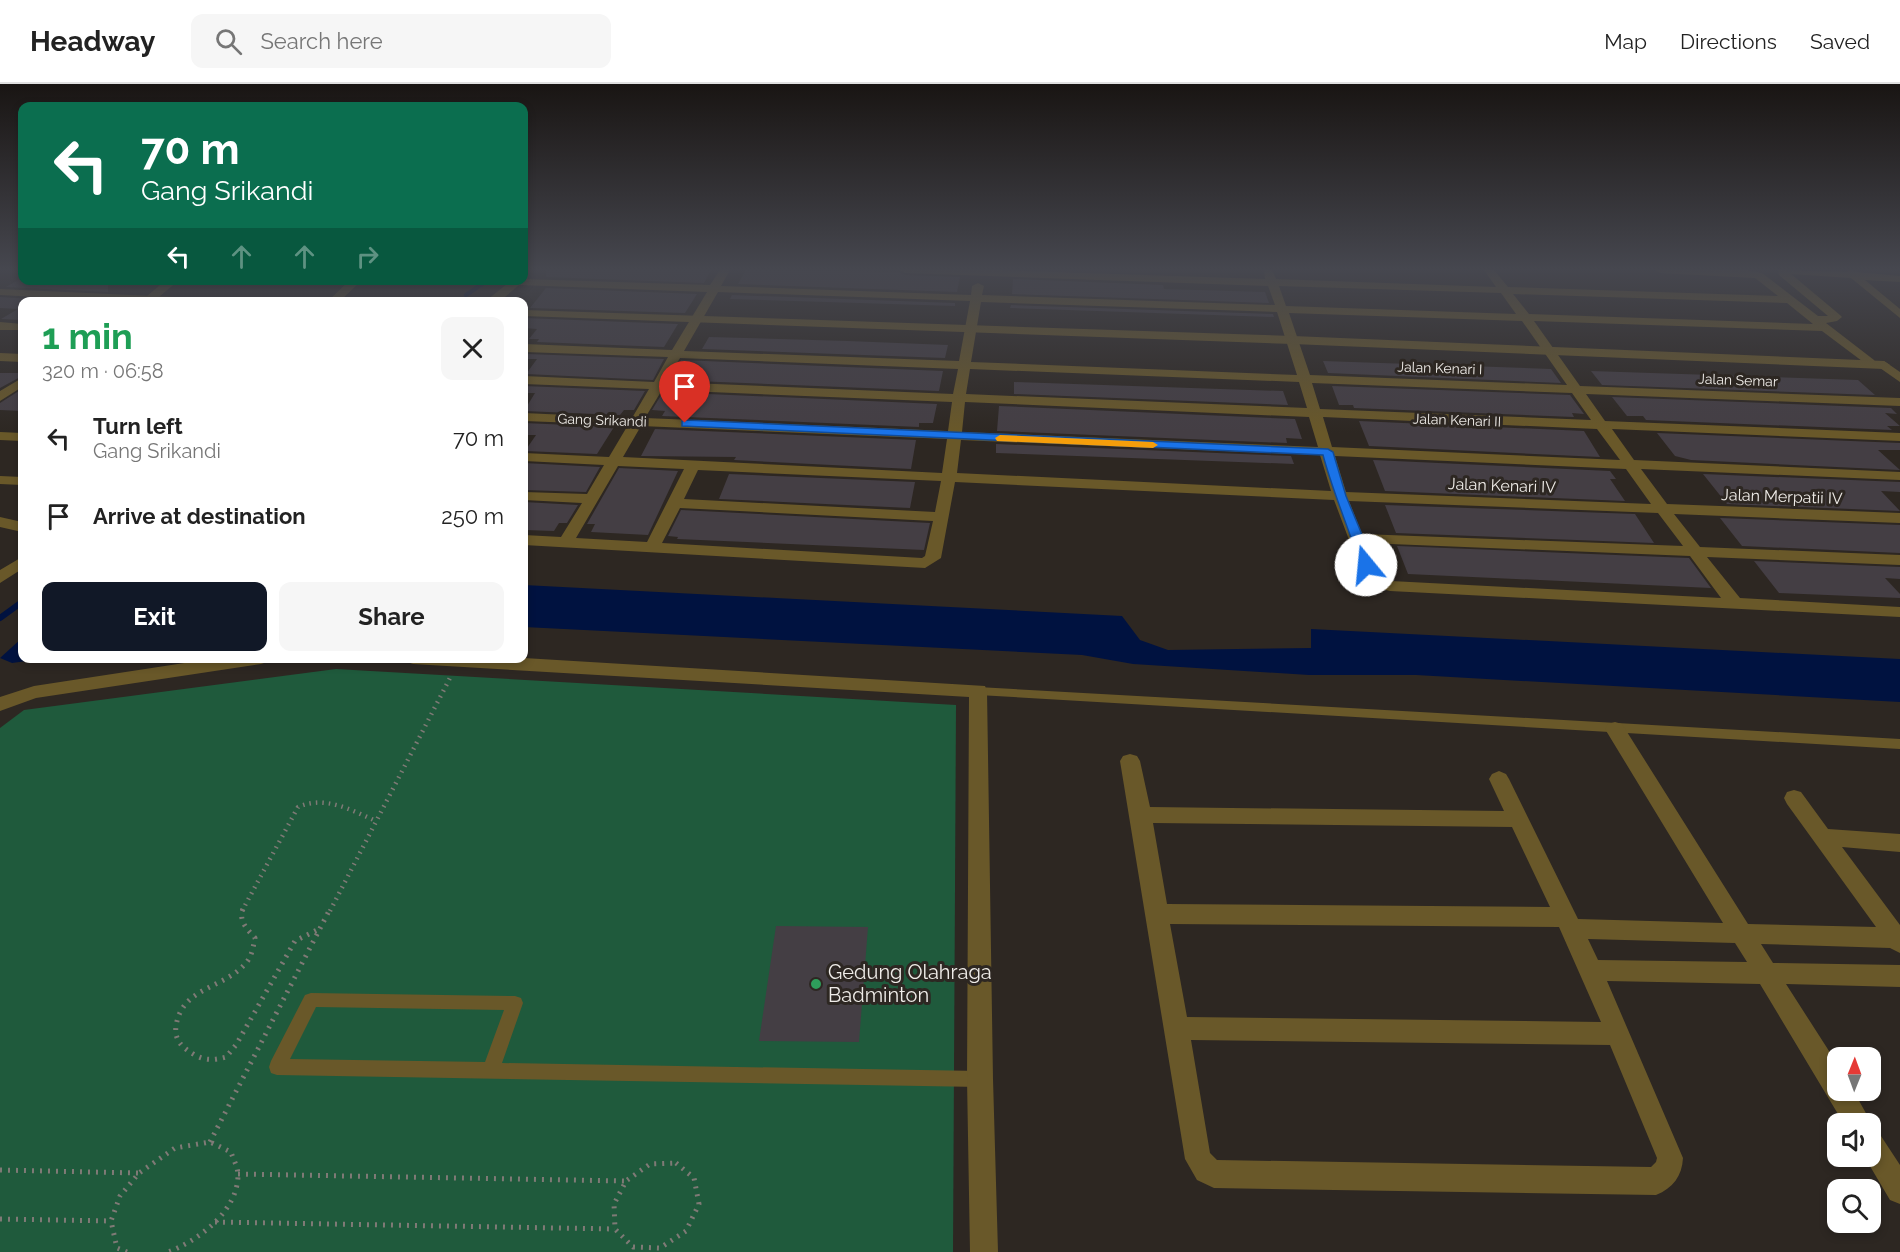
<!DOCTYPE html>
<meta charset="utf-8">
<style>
:root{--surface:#fff;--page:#f6f6f6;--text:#222;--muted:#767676;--line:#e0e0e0;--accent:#111827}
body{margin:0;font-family:Raleway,sans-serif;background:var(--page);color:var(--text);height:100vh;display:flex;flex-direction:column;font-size:22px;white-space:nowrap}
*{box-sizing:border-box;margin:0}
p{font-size:20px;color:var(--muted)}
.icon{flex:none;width:33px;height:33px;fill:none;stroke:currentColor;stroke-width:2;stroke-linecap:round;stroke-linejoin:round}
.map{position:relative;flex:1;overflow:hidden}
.sheet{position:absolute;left:18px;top:213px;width:510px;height:366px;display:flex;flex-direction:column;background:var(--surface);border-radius:12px;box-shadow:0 3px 9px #0003}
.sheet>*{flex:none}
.guide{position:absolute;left:18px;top:18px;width:510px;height:183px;border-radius:12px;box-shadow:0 3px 9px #0003;background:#0b6e4f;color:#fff;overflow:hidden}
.needle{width:39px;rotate:1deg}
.fabs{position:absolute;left:1827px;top:963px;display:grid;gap:12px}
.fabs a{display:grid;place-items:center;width:54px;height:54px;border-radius:12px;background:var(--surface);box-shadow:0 3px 9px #0003;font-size:30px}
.pin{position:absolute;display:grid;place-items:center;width:51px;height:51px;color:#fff;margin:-62px -26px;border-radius:50% 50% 50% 0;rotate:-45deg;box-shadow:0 0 6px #0007}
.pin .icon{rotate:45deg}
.me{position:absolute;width:66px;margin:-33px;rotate:343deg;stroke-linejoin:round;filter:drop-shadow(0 0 4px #0008)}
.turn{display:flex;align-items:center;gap:21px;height:126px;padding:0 24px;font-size:27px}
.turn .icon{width:78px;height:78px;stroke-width:2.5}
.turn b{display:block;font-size:42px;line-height:51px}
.lanes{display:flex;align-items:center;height:57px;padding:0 24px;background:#0003;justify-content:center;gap:30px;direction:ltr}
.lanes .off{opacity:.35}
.round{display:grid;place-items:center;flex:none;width:63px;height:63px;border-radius:12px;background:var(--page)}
.overview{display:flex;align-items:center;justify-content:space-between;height:102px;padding:0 24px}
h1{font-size:36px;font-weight:700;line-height:45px;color:#1e9e55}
.action{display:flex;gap:12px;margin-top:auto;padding:12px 24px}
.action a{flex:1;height:69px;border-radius:12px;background:var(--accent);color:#fff;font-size:24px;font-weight:700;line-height:69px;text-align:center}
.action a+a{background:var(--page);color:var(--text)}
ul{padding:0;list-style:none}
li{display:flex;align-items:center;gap:18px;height:78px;padding:0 24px}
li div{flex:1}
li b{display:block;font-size:22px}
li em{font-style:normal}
header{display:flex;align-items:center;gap:36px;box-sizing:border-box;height:84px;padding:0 30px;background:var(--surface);border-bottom:2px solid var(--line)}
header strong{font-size:28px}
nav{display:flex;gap:33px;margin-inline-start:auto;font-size:21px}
.search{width:420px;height:54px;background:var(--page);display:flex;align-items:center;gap:15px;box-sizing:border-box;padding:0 21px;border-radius:12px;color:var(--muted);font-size:22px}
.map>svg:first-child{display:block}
.green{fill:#1f5a3c}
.water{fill:#001240}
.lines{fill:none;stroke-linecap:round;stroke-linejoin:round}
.stream-far1{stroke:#001240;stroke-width:4.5}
.stream{stroke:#001240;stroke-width:6}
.building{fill:#443e44}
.path-far1{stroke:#7f7a76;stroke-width:4.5;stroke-dasharray:1.5 5;stroke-linecap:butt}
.path{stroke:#7f7a76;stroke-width:5;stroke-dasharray:2 6;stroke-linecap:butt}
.service{fill:#695829;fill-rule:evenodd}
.minor{fill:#695829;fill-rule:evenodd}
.tertiary{fill:#695829;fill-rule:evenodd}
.route{fill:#1a73e8;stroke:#114b97;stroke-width:1.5}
.slow{fill:#f59e0b}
.leisure-dot{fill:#2e9e5b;stroke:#2d2722;stroke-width:2}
.labels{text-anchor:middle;stroke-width:6;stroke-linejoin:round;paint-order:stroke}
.far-street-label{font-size:14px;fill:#efece8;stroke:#2d2722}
.street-label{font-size:16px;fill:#efece8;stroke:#2d2722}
.near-poi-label{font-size:20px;fill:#efece8;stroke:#2d2722;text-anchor:start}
</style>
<header>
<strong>Headway</strong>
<div class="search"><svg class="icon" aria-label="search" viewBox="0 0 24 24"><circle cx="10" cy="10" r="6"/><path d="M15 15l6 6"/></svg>Search here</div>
<nav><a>Map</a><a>Directions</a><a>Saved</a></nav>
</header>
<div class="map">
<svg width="1900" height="1168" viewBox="0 0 1900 1168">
<rect width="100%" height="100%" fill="#2d2722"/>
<path class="green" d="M336 585 956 621 953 1168H0V644L24 626Z"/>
<path class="water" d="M524 501 1122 532 1140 556 1168 566 1311 564V545L1900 575V618L1416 591H1309L1133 580 1082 571 524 543Z
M22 554V574L41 575 12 579 0 574Z"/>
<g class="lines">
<path class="stream-far1" d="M466 211 488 196"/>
<path class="stream" d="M0 534 22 518"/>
</g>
<path class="building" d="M546 186H711L704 199 546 193Z
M746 186 899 188 905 191 960 193 957 208 738 200Z
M1013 195 1163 201 1164 205 1265 208 1269 219 1012 210Z
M18 196H108V208L6 203Z
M546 204 697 210 685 229 530 224Z
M732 211 955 219V222L730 215Z
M0 213 81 218H22V236L1 235 18 225 0 224Z
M1011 221 1273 230 1274 233 1010 224Z
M524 234 678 240 664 263 537 258 539 255H529L537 245 524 244Z
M709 253 848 257 948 261 945 274 702 265Z
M527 270 664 275 653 296 526 290 537 275H524Z
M681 276 943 287 939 307 670 296Z
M1323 277 1551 285 1561 299 1328 289Z
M1591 287 1858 296 1875 311 1602 301Z
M0 289H22V292L0 304Z
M1014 298 1283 307 1288 321 1014 310Z
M524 302 645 307 634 326H624L620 331 524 327 535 309H524Z
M1332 302 1570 311 1584 330 1572 329 1574 333 1354 324 1353 321H1339Z
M22 305V327L0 326V319Z
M663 308 937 320 933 339H919V343L662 332 665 327 652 326Z
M1612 313 1891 324 1897 330 1885 329 1900 342H1887L1892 346 1646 336 1643 332H1627Z
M999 322 1295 335 1302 355 1286 354 1287 359 997 347Z
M1359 337 1584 347 1600 373 1369 362Z
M524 339 614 343 597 370 525 367 536 351H524Z
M655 345 916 356 911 385 734 376 736 373 641 372Z
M1657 349 1900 359V366H1878L1900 386 1691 376 1675 372Z
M996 360 1291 372 1294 380 996 369Z
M1373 376 1610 387 1616 395H1610L1625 417 1385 407Z
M524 379 600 383 586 408 524 406Z
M619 384 678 387 648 451 591 448 595 440H587Z
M729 390 915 398 910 424 719 415Z
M1703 390 1900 398V408L1881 407 1900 427 1727 420Z
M524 418 578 421 567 439H559L554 447 524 446Z
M1385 421 1635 430 1654 459 1396 449Z
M681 426 930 439 924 466 677 455 678 453 668 452Z
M1720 434 1900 441V469L1742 462Z
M1397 462 1689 474 1711 504 1408 490Z
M1754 477 1900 483V495L1885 494 1900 510V514L1779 509Z
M776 842 868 843 859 958 759 957Z"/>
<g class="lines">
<path class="path-far1" d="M242 827 298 723C325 711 351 726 376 737
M330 827 451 592"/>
<path class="path" d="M243 825C238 837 248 846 255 854 253 863 252 873 245 880 223 905 182 903 176 942 174 957 183 964 195 971 205 977 215 976 226 973L236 961 295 857 321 844
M210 1058 330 825
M676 1079 694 1094 699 1120 686 1147 660 1164 633 1163 615 1145 614 1120 626 1097 650 1080Z
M0 1086 138 1089
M238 1090 626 1097
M0 1135 111 1137
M215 1138 615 1145
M127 1168 117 1164 111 1137 120 1112 139 1089 175 1064 210 1058 231 1068C233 1075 238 1083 238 1091 238 1127 198 1157 168 1168"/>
<path class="service" d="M978 603 1900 655V665L978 611 972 607Z
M311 909 515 912 521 914 523 919 502 979 980 987 986 989 989 995 986 1001 980 1003 277 991 271 989 269 983 271 977 305 911ZM316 923 504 926 485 978 290 975Z"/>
<path class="minor" d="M720 186H730L721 202 971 211 972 202 978 199 984 202 982 211 1275 221 1268 202 905 189 900 186H992L1265 195 1264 186H1272L1276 195 1496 203 1484 186H1494L1508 203 1778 212 1755 194 1660 189 1655 186H1746L1762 189 1818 232H1828L1779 191 1778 186 1847 188 1851 186 1857 188 1900 192V198L1865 196 1900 225V234L1851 194 1791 190 1840 231 1842 233 1837 237 1826 239 1874 276 1876 279 1874 282 1870 283 1822 247 1534 237 1580 302 1900 314V322L1586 310 1605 337 1900 349V357L1612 345 1634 376 1900 388V396L1641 385 1667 420 1900 429V439L1674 430 1700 463 1900 471V481L1707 473 1740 514 1900 523V533L1390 507 1370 502 1363 493 1334 416 955 398 941 474 925 484 524 461V451L561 453 582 419 524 416V408L587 410 604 381 524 377V369L609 373 628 341 524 337V329L632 334 649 305 524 300V292L654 298 668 273 524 268V260L672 266 707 208 519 201 499 218H486L487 216 512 196H524V195L710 201ZM1279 202 1501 209 1516 230 1286 222ZM718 208 970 217 959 277 684 267ZM1513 210 1787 219 1813 240 1529 230ZM981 218 1277 228 1297 291 971 278ZM1289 229 1522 237 1567 301 1310 291ZM680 274 958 285 953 310 666 298ZM970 285 1299 298 1307 324 966 310ZM1312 299 1572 309 1591 336 1320 325ZM662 306 952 318 948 347 645 334ZM965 318 1309 333 1318 363 962 348ZM1323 333 1597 345 1620 376 1332 363ZM641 342 947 355 942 389 623 373ZM961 356 1320 371 1331 407 957 389ZM1335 372 1626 385 1651 420 1346 408ZM618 382 684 385 647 458 576 454ZM698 386 941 397 935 428 684 415ZM1349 417 1658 429 1683 462 1362 450ZM680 424 933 437 925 472 922 474 662 459ZM1366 459 1690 472 1721 514 1391 497 1378 491Z
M166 196H179L153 218H140Z
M350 196H362L339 218H327Z
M0 238 22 240V246H0Z
M0 269 22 270V278L0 277Z
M1884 277 1900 288V298L1880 284 1878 281Z
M22 294V303L0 317V307Z
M0 348 22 349V357L0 356Z
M0 392 22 393V401L0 400Z
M0 433 22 438V448L0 443Z
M22 473V485L0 499V486Z
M217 574H270L267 578 261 580 36 614 0 627V613L34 602Z
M404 574H524L985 602 987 607 993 995 998 1168H970L967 995 969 613 413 580 407 578Z
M1615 638 1622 640 1748 840 1876 843 1787 720 1784 714 1787 708 1794 706 1801 708 1828 745 1900 750V768L1842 763 1900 841V869L1890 864 1761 860 1773 879 1900 881V903L1786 900 1838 981V1006H1853L1872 1040 1870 1044V1040H1844L1760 900 1607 897 1683 1074C1682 1092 1673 1104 1656 1111L1214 1104 1197 1096 1185 1075 1120 677 1123 672 1130 670 1137 672 1140 677 1150 723 1504 727 1489 695 1492 690 1499 687 1506 690 1509 695 1578 835 1723 839 1605 645 1608 640ZM1153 739 1512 743 1550 823 1167 820ZM1170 840 1559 843 1601 938 1187 933ZM1588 855 1735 859 1747 878 1598 876ZM1191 956 1610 961 1657 1074 1656 1078 1651 1083 1217 1076 1210 1069Z
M1870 1045 1879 1049 1900 1081V1120L1890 1116 1864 1072H1870Z"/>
<path class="tertiary" d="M0 205 218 215 223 218H134L0 211Z
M524 226 1293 252 1884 277 1890 281 1884 285 1293 260 524 232Z"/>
</g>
<linearGradient id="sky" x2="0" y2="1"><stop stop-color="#191513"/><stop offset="0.53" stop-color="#46474f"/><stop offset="1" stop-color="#46474f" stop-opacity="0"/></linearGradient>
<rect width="1900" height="349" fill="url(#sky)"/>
<path class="route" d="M685 336 1328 365 1333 368 1346 412 1363 453 1372 481 1366 485 1360 481C1349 444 1333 409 1323 371L682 342V337Z"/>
<path class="slow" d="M1000 351 1153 358 1158 361 1153 364 997 357 995 354Z"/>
<circle class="leisure-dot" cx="816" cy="900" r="6"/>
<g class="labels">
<g class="far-street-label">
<text transform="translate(1440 284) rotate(2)" y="5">Jalan Kenari I</text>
<text transform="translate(1738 296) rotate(2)" y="5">Jalan Semar</text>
<text transform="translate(602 336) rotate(2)" y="5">Gang Srikandi</text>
<text transform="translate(1457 336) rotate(2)" y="5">Jalan Kenari II</text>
</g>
<g class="street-label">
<text transform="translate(1502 401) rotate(2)" y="6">Jalan Kenari IV</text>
<text transform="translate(1782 412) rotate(2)" y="6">Jalan Merpatii IV</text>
</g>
<g class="near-poi-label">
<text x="828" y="895">Gedung Olahraga<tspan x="828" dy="23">Badminton</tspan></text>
</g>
</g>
</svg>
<div class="fabs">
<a><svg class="needle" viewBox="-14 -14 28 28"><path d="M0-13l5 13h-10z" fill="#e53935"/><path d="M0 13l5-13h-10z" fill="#767676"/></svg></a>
<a><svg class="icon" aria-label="sound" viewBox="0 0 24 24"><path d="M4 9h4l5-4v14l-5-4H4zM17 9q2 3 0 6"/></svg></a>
<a><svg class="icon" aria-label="search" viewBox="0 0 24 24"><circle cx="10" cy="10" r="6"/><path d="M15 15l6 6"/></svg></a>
</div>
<div class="pin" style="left:685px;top:339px;background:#d93025"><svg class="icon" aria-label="arrive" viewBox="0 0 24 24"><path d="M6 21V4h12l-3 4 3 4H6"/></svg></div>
<svg class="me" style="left:1366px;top:481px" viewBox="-20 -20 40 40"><circle r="19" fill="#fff"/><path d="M0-13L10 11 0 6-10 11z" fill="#1a73e8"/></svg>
<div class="guide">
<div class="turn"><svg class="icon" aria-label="left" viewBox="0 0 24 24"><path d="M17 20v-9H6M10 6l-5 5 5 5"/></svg><div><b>70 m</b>Gang Srikandi</div></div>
<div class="lanes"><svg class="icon" aria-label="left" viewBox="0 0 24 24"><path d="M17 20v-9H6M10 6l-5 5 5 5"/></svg><svg class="icon off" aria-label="ahead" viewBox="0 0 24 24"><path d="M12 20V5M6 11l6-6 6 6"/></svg><svg class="icon off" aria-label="ahead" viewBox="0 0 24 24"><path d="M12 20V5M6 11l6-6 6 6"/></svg><svg class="icon off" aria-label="right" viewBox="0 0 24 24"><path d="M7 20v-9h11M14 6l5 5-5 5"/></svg></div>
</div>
<section class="sheet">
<div class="overview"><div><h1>1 min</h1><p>320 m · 06:58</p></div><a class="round"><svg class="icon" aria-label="close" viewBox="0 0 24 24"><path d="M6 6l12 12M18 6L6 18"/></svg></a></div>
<ul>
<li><svg class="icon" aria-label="left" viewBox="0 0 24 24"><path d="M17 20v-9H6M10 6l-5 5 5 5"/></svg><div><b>Turn left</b><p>Gang Srikandi</p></div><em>70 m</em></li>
<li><svg class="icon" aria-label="arrive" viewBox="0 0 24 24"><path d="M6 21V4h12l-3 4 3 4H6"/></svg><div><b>Arrive at destination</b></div><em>250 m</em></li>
</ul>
<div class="action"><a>Exit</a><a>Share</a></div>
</section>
</div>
